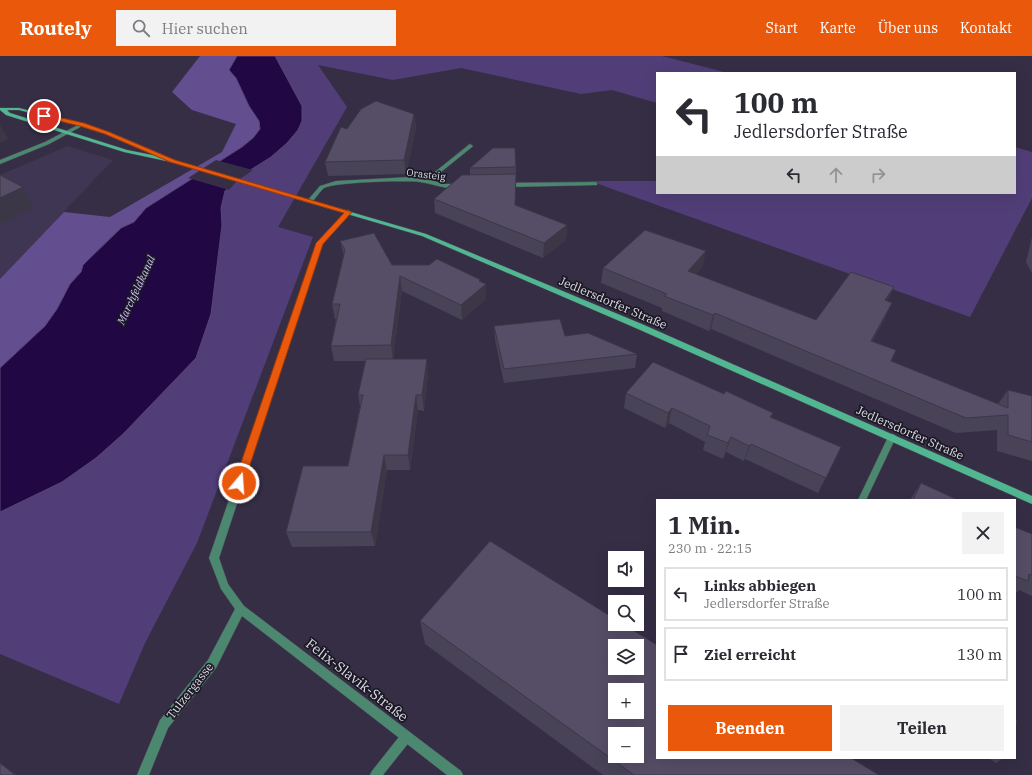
<!DOCTYPE html>
<html lang="de">
<meta charset="utf-8">
<style>
:root{--surface:#fff;--page:#f2f2f3;--text:#2b2b33;--muted:#7c7c81;--line:#e1e1e2;--accent:#ea580c}
body{margin:0;font-family:"IBM Plex Serif",serif;background:var(--page);color:var(--text);height:100vh;display:flex;flex-direction:column;font-size:15px;white-space:nowrap}
*{box-sizing:border-box;margin:0}
p{font-size:13px;color:var(--muted)}
.icon{flex:none;width:22px;height:22px;fill:none;stroke:currentColor;stroke-width:2;stroke-linecap:round;stroke-linejoin:round}
.map{position:relative;flex:1;overflow:hidden}
.side{position:absolute;left:656px;top:443px;width:360px;height:260px;display:flex;flex-direction:column;background:var(--surface);border-radius:0px;box-shadow:0 4px 16px #0002}
.side>*{flex:none}
.top-card{position:absolute;left:656px;top:16px;width:360px;height:122px;border-radius:0px;box-shadow:0 4px 16px #0002;background:#fff;color:var(--text);overflow:hidden}
.controls{position:absolute;left:608px;top:495px;display:grid;gap:8px}
.controls a{display:grid;place-items:center;width:36px;height:36px;border-radius:0px;background:var(--surface);box-shadow:0 4px 16px #0002;font-size:20px}
.pin{position:absolute;display:grid;place-items:center;width:34px;height:34px;color:#fff;margin:-17px;border:2px solid #fff;border-radius:50%;box-shadow:0 1px 4px #0007}
.me{position:absolute;width:44px;margin:-22px;rotate:18deg;stroke-linejoin:round;filter:drop-shadow(0 0 3px #0008)}
.turn{display:flex;align-items:center;gap:14px;height:84px;padding:0 12px;font-size:18px}
.turn .icon{width:52px;height:52px;stroke-width:2.5}
.turn b{display:block;font-size:28px;line-height:34px}
.lanes{display:flex;align-items:center;height:38px;padding:0 12px;background:#0003;justify-content:center;gap:20px;direction:ltr}
.lanes .off{opacity:.35}
.round{display:grid;place-items:center;flex:none;width:42px;height:42px;border-radius:0px;background:var(--page)}
.head{display:flex;align-items:center;justify-content:space-between;height:68px;padding:0 12px}
h1{font-size:24px;font-weight:700;line-height:30px}
.primary-button{display:flex;gap:8px;margin-top:auto;padding:8px 12px}
.primary-button a{flex:1;height:46px;border-radius:0px;background:var(--accent);color:#fff;font-size:16px;font-weight:700;line-height:46px;text-align:center}
.primary-button a+a{background:var(--page);color:var(--text)}
ul{padding:0;list-style:none}
li{display:flex;align-items:center;gap:12px;height:54px;margin:0 8px 6px;padding:0 4px;border:2px solid var(--line);border-radius:0px}
li div{flex:1}
li b{display:block;font-size:15px}
li em{font-style:normal}
header{display:flex;align-items:center;gap:24px;box-sizing:border-box;height:56px;padding:0 20px;background:var(--accent);color:#fff}
header strong{font-size:19px}
nav{display:flex;gap:22px;margin-inline-start:auto;font-size:14px}
.search{width:280px;height:36px;background:var(--page);display:flex;align-items:center;gap:10px;box-sizing:border-box;padding:0 14px;border-radius:0px;color:var(--muted);font-size:15px}
.map>svg:first-child{display:block}
.built{fill:#3f3653}
.green{fill:#513e78}
.forest{fill:#634f90}
.water{fill:#210743;stroke:#594674}
.pier{fill:#352e45}
.lines{fill:none;stroke-linecap:round;stroke-linejoin:round}
.lane-casing{stroke:#504a5f;stroke-width:1}
.street-casing{stroke:#504a5f;stroke-width:1}
.secondary-casing{stroke:#504a5f;stroke-width:1}
.lane{fill:#4c876f;fill-rule:evenodd}
.street{fill:#4c876f;fill-rule:evenodd}
.secondary{fill:#51b791;fill-rule:evenodd}
.wall{fill:#494358}
.shaded-wall{fill:#3c3747}
.building{fill:#554e66;stroke:#3c3747;fill-rule:evenodd}
.route{fill:#ea580c;stroke:#983908}
.labels{text-anchor:middle;stroke-width:3.5;stroke-linejoin:round;paint-order:stroke}
.far-street-label{font-size:10px;fill:#dddae8;stroke:#1b1923}
.far-water-label{font-size:11px;font-style:italic;fill:#d0c1f9;stroke:#1b1923}
.street-label{font-size:12px;fill:#dddae8;stroke:#1b1923}
.near-street-label{font-size:14px;fill:#dddae8;stroke:#1b1923}
</style>
<header>
<strong>Routely</strong>
<div class="search"><svg class="icon" aria-label="search" viewBox="0 0 24 24"><circle cx="10" cy="10" r="6"/><path d="M15 15l6 6"/></svg>Hier suchen</div>
<nav><a>Start</a><a>Karte</a><a>Über uns</a><a>Kontakt</a></nav>
</header>
<div class="map">
<svg width="1032" height="719" viewBox="0 0 1032 719">
<rect width="100%" height="100%" fill="#352e45"/>
<path class="built" d="M68 90 113 104 0 223V119Z"/>
<path class="green" d="M275 0H662L728 17H657V47L612 34 581 38 461 12 393 24 318 9 347 51 278 171 313 181 197 487 145 587 119 648 0 598V456L62 426 96 402 123 378 196 302 211 258 222 169 221 152 225 135 236 123 271 101 287 87 298 74 302 50Z
M1015 91 1032 96V142L970 261 590 125H657V137H1015Z"/>
<path class="forest" d="M200 0H237L229 14 236 22 249 50 259 65 260 73 253 82 242 91 146 152 134 166 121 172 83 209 81 216 70 228 57 253 45 270 0 312V223L64 156 110 161 222 96 236 68 192 54 172 36Z"/>
<path class="water" d="M237 0H275L302 50V65L298 74 287 87 271 101 236 123 225 135 221 152 222 169 211 258 196 302 123 378 96 402 62 426 0 456V312L45 270 57 253 70 228 81 216 83 209 121 172 134 166 146 152 242 91 253 82 260 73 259 65 249 50 236 22 229 14Z"/>
<path class="pier" d="M216 104 253 114 237 125 229 134 188 122Z"/>
<g class="lines">
<g class="lane-casing">
<path id="lane" d="M406 675 410 677 412 681 410 685 383 719H370L372 715 402 677Z"/>
</g>
<g class="street-casing">
<path id="street" d="M80 68 84 69 49 88 0 108V104L45 86Z
M470 88 473 90 472 91 431 124 443 128H458L460 129V131C446 134 434 128 420 126 407 124 334 126 324 132 320 135 316 142 312 146L307 145 320 130 336 125 411 121 426 123Z
M595 126 597 127V129L506 131 503 129 506 127Z
M348 154 350 155V157L323 187 219 502 228 528 244 550 461 715 463 719H447L242 560 216 612 168 672 149 719H137L160 664 208 604 235 553 221 533 209 502 317 187 346 155Z
M892 378 895 379 896 381 866 444H858L888 381 889 379Z"/>
</g>
<g class="secondary-casing">
<path id="secondary" d="M0 52H19L84 68 109 76 163 99 164 100 162 101 426 178 644 269 1032 440V448L638 273 422 180 171 106 124 96 6 59 0 54ZM7 54H19L80 70 105 78 157 100 127 94 10 57Z"/>
</g>
<use href="#lane" class="lane"/>
<use href="#street" class="street"/>
<use href="#secondary" class="secondary"/>
</g>
<path class="wall" d="M414 58 416 72 406 118 328 120 325 106 347 73Z
M516 111 515 149 567 169 566 184 543 202 435 157 434 143 470 119V112Z
M1032 181V217L1026 206Z
M340 185 392 209 481 226 486 228V243L462 264 402 235 393 303 428 318 424 355 418 354 410 414H387L375 490 292 491 286 476 348 410 360 350 358 339 366 305H334L331 290 336 263H335L332 248 344 200Z
M703 210 696 218 816 264 894 231 887 245 885 262 872 286 891 305 998 348 1008 334 1032 340V405L997 395V374L956 377 711 273 709 275 662 255V252L601 227 603 212Z
M494 270 565 280 637 298 635 312 504 327 495 284Z
M626 337 724 338 773 357 771 361 841 391 818 437 745 403 744 405 726 396 723 403 703 394 705 386 669 367 665 372 624 352Z
M921 427 958 444H910Z
M1015 471 1032 478V540L1019 534 1015 538Z
M420 565 657 702 879 719H603L425 588Z
M988 702H1003L996 707Z"/>
<path class="shaded-wall" d="M414 58 416 72 406 118 404 104Z
M0 68 8 83 0 87Z
M23 131 34 152 0 168V142Z
M567 169 566 184 543 202 544 187Z
M706 195 703 210 685 230 688 215Z
M400 220 402 235 393 304 391 289Z
M481 224 482 231 486 228V243L462 264 461 249 479 225Z
M894 231 886 247 885 244Z
M892 247 885 262 864 300 871 285Z
M715 257 711 273 709 275 713 259Z
M427 303 428 318 424 355 422 339Z
M416 339 418 354 410 414 408 399Z
M672 352 669 367 665 372 668 357Z
M731 381 726 396 723 403 728 387Z
M751 388 745 403 744 405 749 390Z
M384 399 387 414 375 490 371 476Z
M0 707 18 719H15Z"/>
<path class="building" d="M376 45 414 58 404 104 325 106 341 71 347 73 361 53Z
M493 92H515L516 111 470 112Z
M516 118 515 149 567 169 544 187 434 143 462 119Z
M0 119 23 131 0 142Z
M645 174 706 195 688 215 816 264 851 216 894 231 885 244 892 247 871 285 896 294 891 305 1008 352V334L1032 340V386L1008 379V359L966 362 715 257 713 259 664 240 667 238 603 212Z
M374 177 392 209H429L437 203 481 224 479 225 486 228 461 249 400 220 391 289 331 290 340 248H332L345 194 340 185Z
M560 263 565 280 588 277 637 298 504 313 494 270Z
M366 303H427L422 339H416L408 399H384L371 476H286L303 410H348L363 339H358Z
M653 306 724 338 726 335 773 357 770 361 841 391 826 422 751 388 749 390 731 381 728 387 707 379 710 370 672 352 668 357 626 337Z
M921 427 958 444H913Z
M1015 471 1032 478V519L1029 518 1028 525 1015 520Z
M490 485 615 563V568H623L657 589V702H851L879 719H634L420 565ZM615 590H637V612H615ZM615 634H637V656H615ZM615 678H637V700H615Z
M1015 664 1017 665 1015 673Z
M0 707 15 719H0Z"/>
<path class="route" d="M44 58 84 67 109 76 175 104 352 156 323 188 243 430H236L234 427 316 187 344 157 170 106 105 78 80 70 42 61V58Z"/>
<g class="labels">
<g class="far-street-label">
<text transform="translate(426 118) rotate(7)" y="4">Orasteig</text>
</g>
<g class="far-water-label">
<text transform="translate(136 234) rotate(-65)" y="4">Marchfeldkanal</text>
</g>
<g class="street-label">
<text transform="translate(613 247) rotate(23)" y="4">Jedlersdorfer Straße</text>
<text transform="translate(910 377) rotate(24)" y="4">Jedlersdorfer Straße</text>
<text transform="translate(190 635) rotate(-52)" y="4">Tulzergasse</text>
</g>
<g class="near-street-label">
<text transform="translate(357 624) rotate(38)" y="5">Felix-Slavik-Straße</text>
</g>
</g>
</svg>
<div class="controls">
<a><svg class="icon" aria-label="sound" viewBox="0 0 24 24"><path d="M4 9h4l5-4v14l-5-4H4zM17 9q2 3 0 6"/></svg></a>
<a><svg class="icon" aria-label="search" viewBox="0 0 24 24"><circle cx="10" cy="10" r="6"/><path d="M15 15l6 6"/></svg></a>
<a><svg class="icon" aria-label="layers" viewBox="0 0 24 24"><path d="M12 4l9 5-9 5-9-5zM3 14l9 5 9-5"/></svg></a>
<a>+</a>
<a>−</a>
</div>
<div class="pin" style="left:44px;top:60px;background:#d93025"><svg class="icon" aria-label="arrive" viewBox="0 0 24 24"><path d="M6 21V4h12l-3 4 3 4H6"/></svg></div>
<svg class="me" style="left:239px;top:427px" viewBox="-20 -20 40 40"><circle r="17" fill="#ea580c" stroke="#fff" stroke-width="3"/><path d="M0-11L8 9 0 5-8 9z" fill="#fff"/></svg>
<div class="top-card">
<div class="turn"><svg class="icon" aria-label="left" viewBox="0 0 24 24"><path d="M17 20v-9H6M10 6l-5 5 5 5"/></svg><div><b>100 m</b>Jedlersdorfer Straße</div></div>
<div class="lanes"><svg class="icon" aria-label="left" viewBox="0 0 24 24"><path d="M17 20v-9H6M10 6l-5 5 5 5"/></svg><svg class="icon off" aria-label="ahead" viewBox="0 0 24 24"><path d="M12 20V5M6 11l6-6 6 6"/></svg><svg class="icon off" aria-label="right" viewBox="0 0 24 24"><path d="M7 20v-9h11M14 6l5 5-5 5"/></svg></div>
</div>
<section class="side">
<div class="head"><div><h1>1 Min.</h1><p>230 m · 22:15</p></div><a class="round"><svg class="icon" aria-label="close" viewBox="0 0 24 24"><path d="M6 6l12 12M18 6L6 18"/></svg></a></div>
<ul>
<li><svg class="icon" aria-label="left" viewBox="0 0 24 24"><path d="M17 20v-9H6M10 6l-5 5 5 5"/></svg><div><b>Links abbiegen</b><p>Jedlersdorfer Straße</p></div><em>100 m</em></li>
<li><svg class="icon" aria-label="arrive" viewBox="0 0 24 24"><path d="M6 21V4h12l-3 4 3 4H6"/></svg><div><b>Ziel erreicht</b></div><em>130 m</em></li>
</ul>
<div class="primary-button"><a>Beenden</a><a>Teilen</a></div>
</section>
</div>
